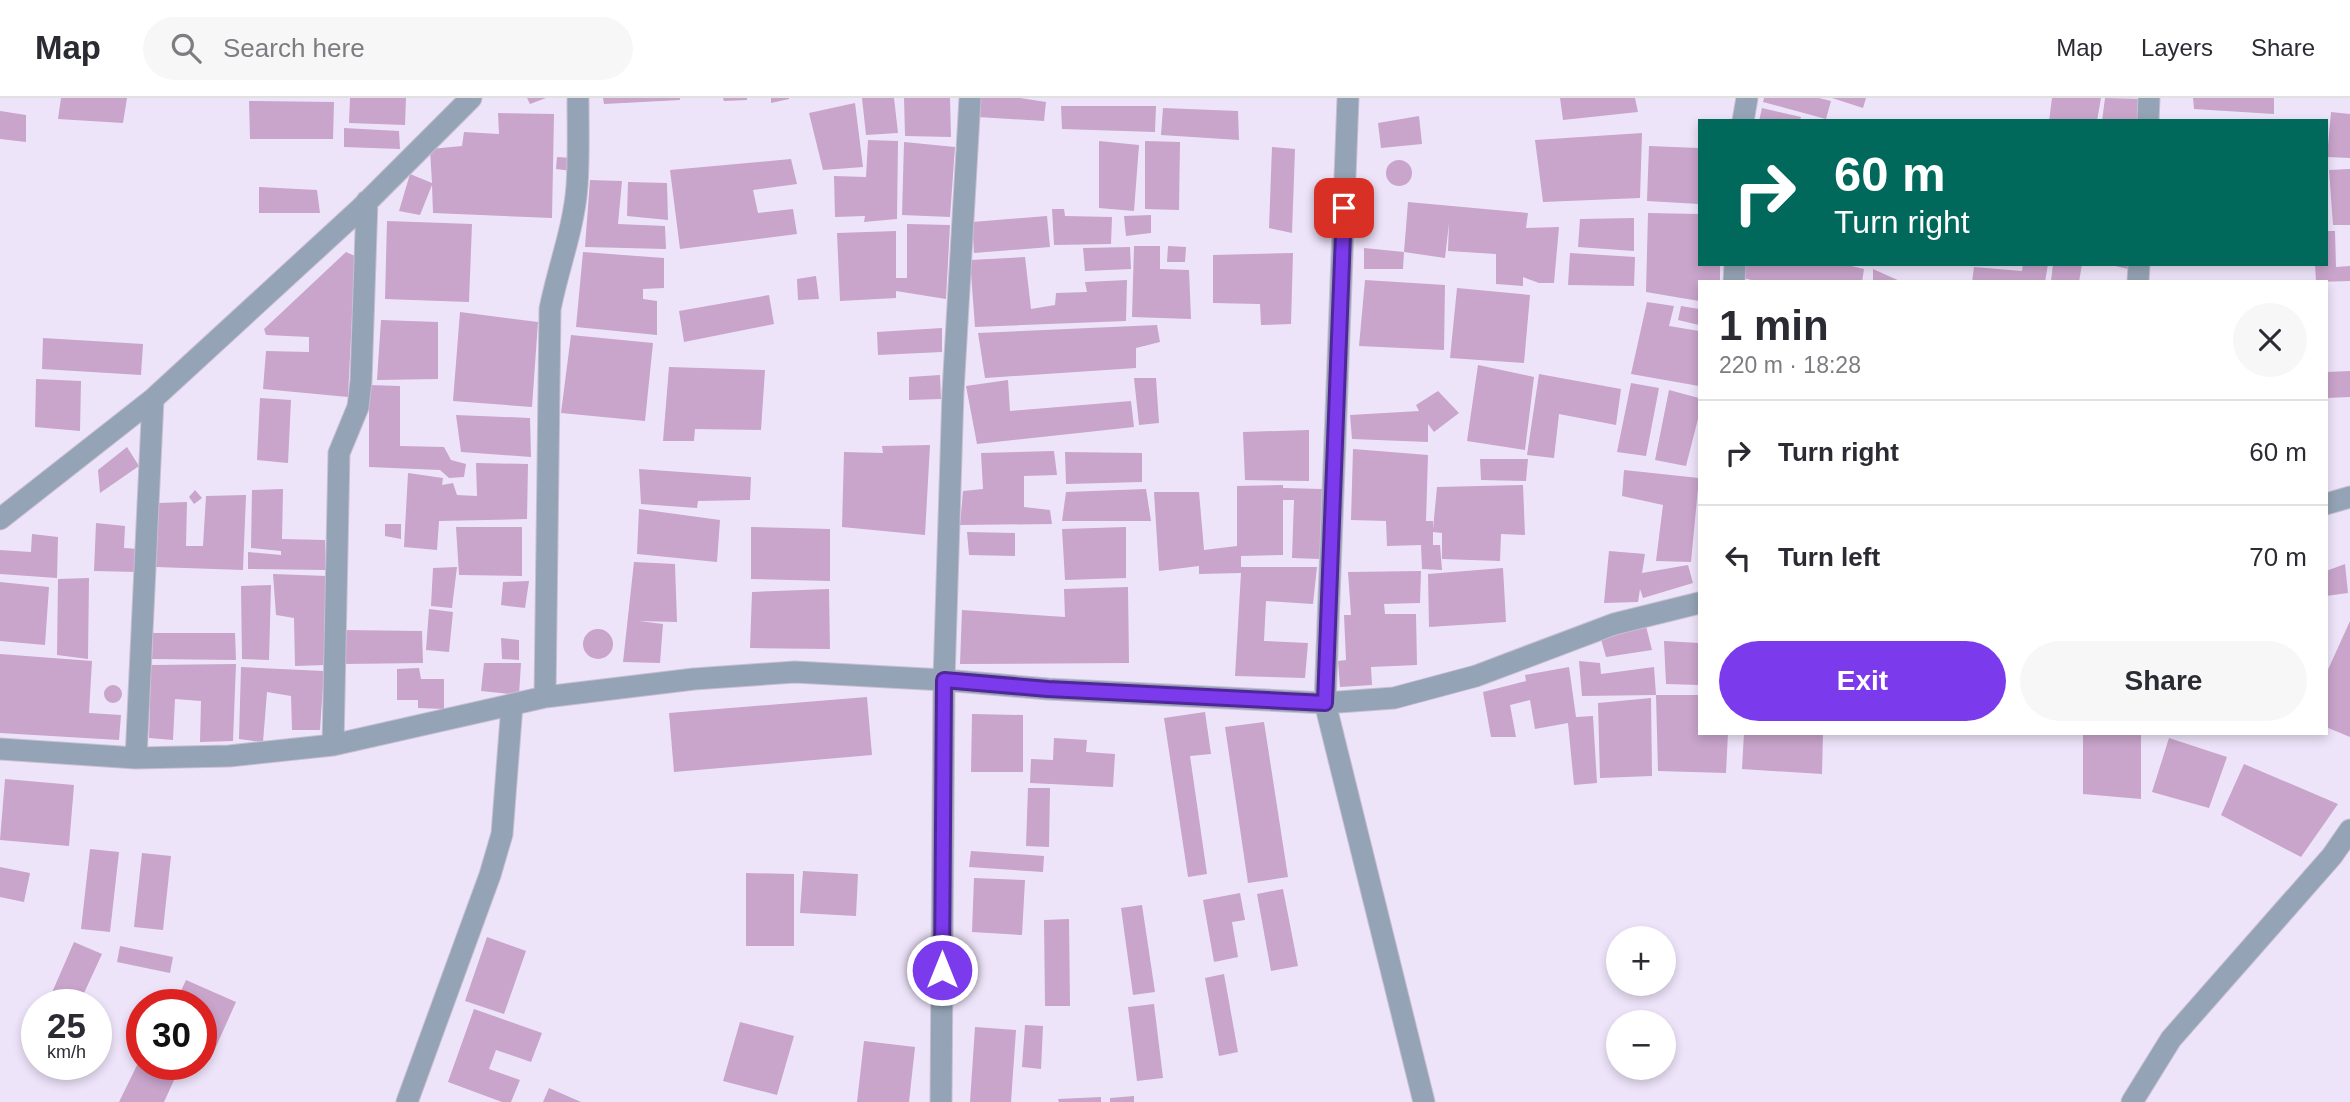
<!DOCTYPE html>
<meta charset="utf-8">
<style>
:root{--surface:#fff;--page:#f7f7f7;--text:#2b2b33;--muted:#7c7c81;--line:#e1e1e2;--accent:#7c3aed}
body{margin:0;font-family:Arial,sans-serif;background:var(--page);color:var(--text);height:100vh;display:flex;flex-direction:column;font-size:26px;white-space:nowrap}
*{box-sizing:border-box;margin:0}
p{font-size:23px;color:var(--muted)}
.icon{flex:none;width:38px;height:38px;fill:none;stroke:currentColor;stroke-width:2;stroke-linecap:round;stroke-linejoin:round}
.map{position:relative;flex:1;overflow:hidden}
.panel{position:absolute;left:1698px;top:182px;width:630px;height:455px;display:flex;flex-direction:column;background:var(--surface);border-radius:0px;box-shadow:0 4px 10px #0003}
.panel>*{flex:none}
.banner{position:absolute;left:1698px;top:21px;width:630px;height:147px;border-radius:0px;box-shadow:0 4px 10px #0003;background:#00695c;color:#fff;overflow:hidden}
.buttons{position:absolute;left:1606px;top:828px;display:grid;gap:14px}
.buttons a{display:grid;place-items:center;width:70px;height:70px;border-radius:50%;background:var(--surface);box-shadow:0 4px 10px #0003;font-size:35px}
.speed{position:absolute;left:21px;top:891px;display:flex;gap:14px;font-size:35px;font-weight:700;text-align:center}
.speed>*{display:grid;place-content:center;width:91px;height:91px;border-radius:50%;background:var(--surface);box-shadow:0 4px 10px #0003;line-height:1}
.speed small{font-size:18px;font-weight:400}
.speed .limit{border:10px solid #d22;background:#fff;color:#111}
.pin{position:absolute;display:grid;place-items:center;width:60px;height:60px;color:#fff;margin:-30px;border-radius:14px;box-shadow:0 4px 10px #0006}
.me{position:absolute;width:77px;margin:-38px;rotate:0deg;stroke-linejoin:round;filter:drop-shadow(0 0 5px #0008)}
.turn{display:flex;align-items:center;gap:24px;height:147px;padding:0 21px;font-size:32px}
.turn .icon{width:91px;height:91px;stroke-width:2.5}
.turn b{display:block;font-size:49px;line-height:60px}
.round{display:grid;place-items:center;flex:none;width:74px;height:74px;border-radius:37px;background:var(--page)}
.headline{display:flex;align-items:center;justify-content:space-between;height:119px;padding:0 21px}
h1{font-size:42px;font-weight:800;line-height:52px}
.cta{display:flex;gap:14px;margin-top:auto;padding:14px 21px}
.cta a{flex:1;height:80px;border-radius:42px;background:var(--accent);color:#fff;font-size:28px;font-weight:800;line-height:80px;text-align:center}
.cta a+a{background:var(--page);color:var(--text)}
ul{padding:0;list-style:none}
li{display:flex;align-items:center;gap:21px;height:105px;padding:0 21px;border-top:2px solid var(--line)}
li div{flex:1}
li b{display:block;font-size:26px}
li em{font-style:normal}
header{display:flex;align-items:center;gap:42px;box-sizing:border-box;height:98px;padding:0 35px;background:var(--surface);border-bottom:2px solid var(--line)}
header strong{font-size:33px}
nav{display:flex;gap:38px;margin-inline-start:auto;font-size:24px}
.search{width:490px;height:63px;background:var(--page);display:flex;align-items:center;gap:18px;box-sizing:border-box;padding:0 24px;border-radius:38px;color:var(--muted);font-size:26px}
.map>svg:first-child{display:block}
.building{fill:#c9a4cb}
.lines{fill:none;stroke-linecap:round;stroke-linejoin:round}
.street-casing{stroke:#c8bfd3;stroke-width:23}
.street{stroke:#94a3b5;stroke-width:21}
.route-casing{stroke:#51269a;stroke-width:18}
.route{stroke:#7c3aed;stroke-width:12}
</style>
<header>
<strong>Map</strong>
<div class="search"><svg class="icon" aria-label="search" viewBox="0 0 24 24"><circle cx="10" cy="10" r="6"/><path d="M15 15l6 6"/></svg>Search here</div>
<nav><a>Map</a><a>Layers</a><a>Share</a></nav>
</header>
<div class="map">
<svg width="2350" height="1004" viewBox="0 0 2350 1004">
<rect width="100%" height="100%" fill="#eee4fa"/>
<path class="building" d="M61 0H127L123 25 58 21Z
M350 0H406L405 27 349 25Z
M527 0H546L530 6Z
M603 0H680V2L604 6Z
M723 0H747V2L724 3Z
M771 0H789V1L771 5Z
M862 0H894L898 35 866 37Z
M904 0H950L951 39 905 38Z
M980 0H1020L1046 4 1044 23 978 19Z
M1560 0H1635L1638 14 1563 22Z
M1764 0H1819L1831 3 1826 21 1763 4Z
M1832 0H1866L1863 10Z
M2052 0H2101L2097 23H2049Z
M2105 0 2144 1 2141 23H2102Z
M2193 0H2274V16L2194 11Z
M249 3 334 4 333 41H250Z
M855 5 863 69 823 72 809 15Z
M1061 8H1156L1155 34 1062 31Z
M1163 10 1238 13 1239 42 1161 37Z
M1762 10 1801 19 1800 23H1759Z
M0 13 26 17V44L0 41Z
M2331 14 2350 16V60L2327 59Z
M498 15 554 16 552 120 433 115 432 87 420 117 399 113 410 76 432 85 430 51 462 48 464 34 499 36Z
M1419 18 1422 46 1381 50 1378 25Z
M344 30 399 33 400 51 344 49Z
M1642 35 1640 100 1543 104 1535 42Z
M868 42 898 43 897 121 864 124 865 118 835 119 834 78 866 79Z
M1099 43 1139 47 1134 113 1099 110Z
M1145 43 1180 44 1179 112 1145 111Z
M904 44 955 49 950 119 902 117Z
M1649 48 1699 50V106L1647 103Z
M1272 49 1295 51 1292 135 1269 130Z
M557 59 573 60 572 73 556 71Z
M791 61 797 86 753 92 758 115 793 111 797 136 680 151 670 72Z
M1386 75a13 13 0 1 1 26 0a13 13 0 1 1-26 0Z
M2350 71V127H2333L2329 72Z
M590 82 622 83 618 126 665 128 666 151 585 149Z
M628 84 667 85 668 122 627 118Z
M259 89 317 92 320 115H259Z
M1408 104 1528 115 1526 130 1559 129 1554 185H1539L1523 179V188L1496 186V156L1448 153 1449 125 1445 160 1404 154Z
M1052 111H1064L1065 118 1112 119 1111 146 1054 147Z
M1648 115 1699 116V166H1720V184H1699V203L1646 194Z
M1151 117V135L1126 138 1124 118Z
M1047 118 1050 149 974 155 972 124Z
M1634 120V153L1578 149 1580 121Z
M387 123 472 126 469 204 385 201Z
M907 126 950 127 946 201 896 193V200L840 203 837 135 896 133V180H907Z
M2326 133H2335L2336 169 2350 168V183L2316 184 2315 166H2326Z
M1134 148H1160V171L1189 172 1191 221 1132 219Z
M1168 148 1186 149 1185 164H1167Z
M1130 149 1131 171 1085 173 1083 150Z
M1364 150 1404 154 1403 171H1364Z
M346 154 355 158 348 299 263 291 266 253 309 254V239L266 237 264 231Z
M583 154 664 160V190L643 191V201L657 203V237L576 229Z
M1293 155 1291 226 1261 227 1260 206 1213 205V157Z
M1570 155 1635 159 1634 188 1568 187Z
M1025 159 1031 211 1055 207 1056 195 1087 194 1085 184 1127 182 1126 223 975 229 970 162Z
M1744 166H1843L1864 171 1862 184H1760L1743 180Z
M2023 166H2048L2045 184H1972L1974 169 2022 173Z
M2053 166H2082L2079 184 2051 183Z
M2107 166H2129L2128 171Z
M1873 171 1902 184H1873Z
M816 178 819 201 798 202 797 181Z
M1365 182 1445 187 1444 252 1359 248Z
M1457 190 1530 197 1524 265 1450 260Z
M769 197 774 226 684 244 679 213Z
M1647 204 1674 208 1669 228 1699 233V288L1631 276Z
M1681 208 1699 211V227L1678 222Z
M460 214 538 224 532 309 453 303Z
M381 222 438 224V281L377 282Z
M1157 227 1160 244 1136 250V270L985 280 978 235Z
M942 230V254L878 257 877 234Z
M571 237 653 245 645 323 561 315Z
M43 240 143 246 141 277 42 271Z
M1478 267 1534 279 1525 352 1467 343Z
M669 269 765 272 761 332 695 331 694 343H663Z
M2350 273V299L2326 300V274Z
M1539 276 1621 291 1616 327 1559 316 1554 360 1527 357Z
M940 277 941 301 909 302V279Z
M1134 280H1156L1159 325 1139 327Z
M36 281 81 283 80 333 35 329Z
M1008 282 1010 313 1131 303 1134 329 977 346 966 288Z
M1631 285 1659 290 1646 358 1617 354Z
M369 287 400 288V348L444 349 451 362 466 366 464 379 449 380 440 372 369 369Z
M1669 292 1699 300V317L1686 368 1655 362Z
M1438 293 1459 315 1434 334 1428 326V344L1352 341 1350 317 1419 313 1416 307Z
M260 300 291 302 288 365 257 362Z
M456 317 530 320 531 359 461 354Z
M1309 332V383L1245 382 1243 334Z
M930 347 925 437 842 429 844 354 883 355 882 348Z
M127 349 139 368 100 395 98 372Z
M1353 351 1428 357 1426 423H1433V431L1437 389 1523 387 1525 437 1501 436 1500 463 1442 461V435L1433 434V447H1440L1442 472 1422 471 1421 447 1387 448 1386 423 1351 422Z
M1054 353 1057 377 1024 378V409L1050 412 1052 426 960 427 963 393 983 391 981 355Z
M1065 354 1142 355V384L1066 386Z
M1480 361H1528L1526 383 1481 382Z
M476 365 528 366 527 421 439 423 437 452 404 449 408 375 443 380 442 387 453 385 457 397 477 398Z
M639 371 751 379 750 402 698 403 697 410 641 406Z
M1624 372 1699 380 1691 464 1656 463 1663 407 1622 398Z
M1283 387V390L1322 391 1320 461 1292 460 1294 402H1283V457L1241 458V469H1317L1313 506 1266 503 1264 543 1308 545 1305 580 1235 578 1241 475 1199 476V468L1159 473 1154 394H1199L1204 452 1237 448V388Z
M283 391 282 441 325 442 326 472 248 471V454L281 457V453L251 450 252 392Z
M1146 391 1151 423H1062L1066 394Z
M195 392 202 400 194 406 189 399Z
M246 397 243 472 156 469 158 405 187 404 186 448H203L206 398Z
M639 411 720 422 717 464 637 456Z
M96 425 125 428 124 450 139 451 137 474 94 473Z
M385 426H401V441L385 438Z
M456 429H522V478L459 477Z
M751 429 830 431V483L751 481Z
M1126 429V480L1065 482 1062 431Z
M967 434 1015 435V458L969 457Z
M32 436 58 439 57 480 0 476V452L31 454Z
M1609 453 1645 456 1642 475 1688 467 1693 485 1643 500 1640 491 1638 504 1604 505Z
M634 464 675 466 677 524 639 523 663 526 660 565 623 564Z
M2345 466 2348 495 2326 498V473Z
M457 469 452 510 431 508 433 470Z
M1503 470 1506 524 1429 529 1428 476Z
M1421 473 1420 505 1384 506 1385 516H1416L1417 567 1371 569 1372 587 1340 589 1338 563 1346 562 1344 517H1351L1348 474Z
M273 476 327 478 326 567 295 568 294 520 276 517Z
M89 480 88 561 57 557 58 481Z
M529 483 525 510 501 507 503 484Z
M0 484 49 489 45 547 0 543Z
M271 487 269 562 242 561 241 488Z
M1128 489 1129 565 960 566 962 512 1065 519 1064 491Z
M829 491 830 551 750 550 752 494Z
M429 511 453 514 449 554 426 552Z
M2350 523V639L2326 629V576Z
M1646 528 1652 552 1606 559 1601 541Z
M583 546a15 15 0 1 1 30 0a15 15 0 1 1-30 0Z
M343 532 422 533 423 565 344 566Z
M153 535H235L236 562 152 561Z
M501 540 519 542V562L502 561Z
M1664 543 1699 545V587L1666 586Z
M0 556 92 563 89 615 121 617 119 642 0 635Z
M1579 563 1600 565 1601 576 1654 569 1656 597 1582 598Z
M484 565H521L519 597 481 593Z
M236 566 233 643 200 644 201 603 175 601 173 642 149 640 151 567Z
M241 569 324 573 320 632H292L291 598 267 594 263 644 239 641Z
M1569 569 1576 619 1593 618 1597 685 1574 687 1568 625 1535 631 1530 602 1510 607 1516 639H1491L1483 594 1526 583 1525 577Z
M419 570 421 581H444V611L418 610V602H397V571Z
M104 596a9 9 0 1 1 18 0a9 9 0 1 1-18 0Z
M1656 597H1699V635H1728L1726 675 1658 673Z
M867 599 872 657 674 674 669 615Z
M1651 600 1652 678 1600 680 1598 605Z
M1205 614 1211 656 1190 658 1207 776 1188 779 1164 620Z
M972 616 1023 617V674H971Z
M1264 624 1288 779 1248 785 1225 629Z
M1744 635H1823L1822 676 1742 671Z
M2083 635 2141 636V701L2083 696Z
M1054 640 1087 642 1086 654 1115 656 1113 689 1030 685 1031 661 1053 662Z
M2169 640 2227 659 2209 710 2152 694Z
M2244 666 2338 706 2301 759 2221 717Z
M5 681 74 687 69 748 0 742Z
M1028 690H1050L1049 749 1026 748Z
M90 751 119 754 110 834 81 831Z
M971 753 1044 758 1043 774 969 769Z
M142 755 171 758 163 832 134 829Z
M0 769 30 775 24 804 0 799Z
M803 773 858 776 856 818 800 815Z
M746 775 794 776V848H746Z
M974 780 1025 782 1022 837 972 834Z
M1283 791 1298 868 1271 873 1257 796Z
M1240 795 1245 822 1232 824 1238 859 1214 864 1203 802Z
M1142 807 1155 894 1133 897 1121 810Z
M1069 821 1070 908H1045L1044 822Z
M487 839 526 853 504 916 465 903Z
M74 844 102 856 79 906H47Z
M120 848 173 859 170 875 117 864Z
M1224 876 1238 954 1219 958 1205 880Z
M186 882 236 904 210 962 201 959V906H175Z
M1154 906 1163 980 1137 983 1128 909Z
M474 911 542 935 531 964 496 952 489 971 520 982 511 1004H502L448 984Z
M96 916 107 921 96 946Z
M740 924 794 938 777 997 723 983Z
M1025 927 1043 928 1041 971 1022 969Z
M975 929 1016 932 1011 1004H970Z
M864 943 915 949 909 1004H857Z
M142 957V966H173L180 969 164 1004H119Z
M549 990 581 1004H543Z
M1134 998V1004H1110V1000Z
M1101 999V1004H1059L1058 1001Z"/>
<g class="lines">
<g class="street-casing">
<path id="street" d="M1348 0 1325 605 1424 1004
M1743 23 1747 0
M2148 23 2149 0
M1734 184 1735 166
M2138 184 2139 166
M2326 406 2350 399
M0 421 153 301 361 110 471 0
M545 599 550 211C558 170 574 130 577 88 579 59 578 29 578 0
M333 647 339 355 358 309 361 283 367 103
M0 651 136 660 229 658 333 647 545 599 694 581 795 574 944 582 1048 591 1325 605 1394 600 1476 578 1614 526 1699 505
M136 660 153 301
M407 1004 490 777 502 736 512 607
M941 1004 944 582 953 294 970 0
M2132 1004 2171 941 2332 758 2350 732"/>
</g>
<use href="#street" class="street"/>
</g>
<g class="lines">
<g class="route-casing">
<path id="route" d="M942 872 944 582 1048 591 1325 605 1344 110"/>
</g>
<use href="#route" class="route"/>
</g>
</svg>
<div class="buttons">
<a>+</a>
<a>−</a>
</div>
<div class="speed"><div>25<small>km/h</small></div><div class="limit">30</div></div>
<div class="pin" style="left:1344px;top:110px;background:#d93025"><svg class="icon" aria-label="arrive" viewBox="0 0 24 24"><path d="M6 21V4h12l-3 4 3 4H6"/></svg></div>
<svg class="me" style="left:942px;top:872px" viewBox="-20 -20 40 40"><circle r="17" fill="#7c3aed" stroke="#fff" stroke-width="3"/><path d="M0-11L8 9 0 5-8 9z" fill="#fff"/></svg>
<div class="banner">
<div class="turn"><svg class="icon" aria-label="right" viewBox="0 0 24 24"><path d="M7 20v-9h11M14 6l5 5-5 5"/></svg><div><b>60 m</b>Turn right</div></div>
</div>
<section class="panel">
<div class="headline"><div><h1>1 min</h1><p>220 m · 18:28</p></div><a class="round"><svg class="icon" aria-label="close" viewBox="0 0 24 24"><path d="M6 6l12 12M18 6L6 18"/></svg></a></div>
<ul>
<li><svg class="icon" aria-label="right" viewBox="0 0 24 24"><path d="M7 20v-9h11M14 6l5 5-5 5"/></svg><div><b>Turn right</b></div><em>60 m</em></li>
<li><svg class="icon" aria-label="left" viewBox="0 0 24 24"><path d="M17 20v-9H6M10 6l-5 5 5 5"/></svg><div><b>Turn left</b></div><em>70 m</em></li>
</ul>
<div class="cta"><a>Exit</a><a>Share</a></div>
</section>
</div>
